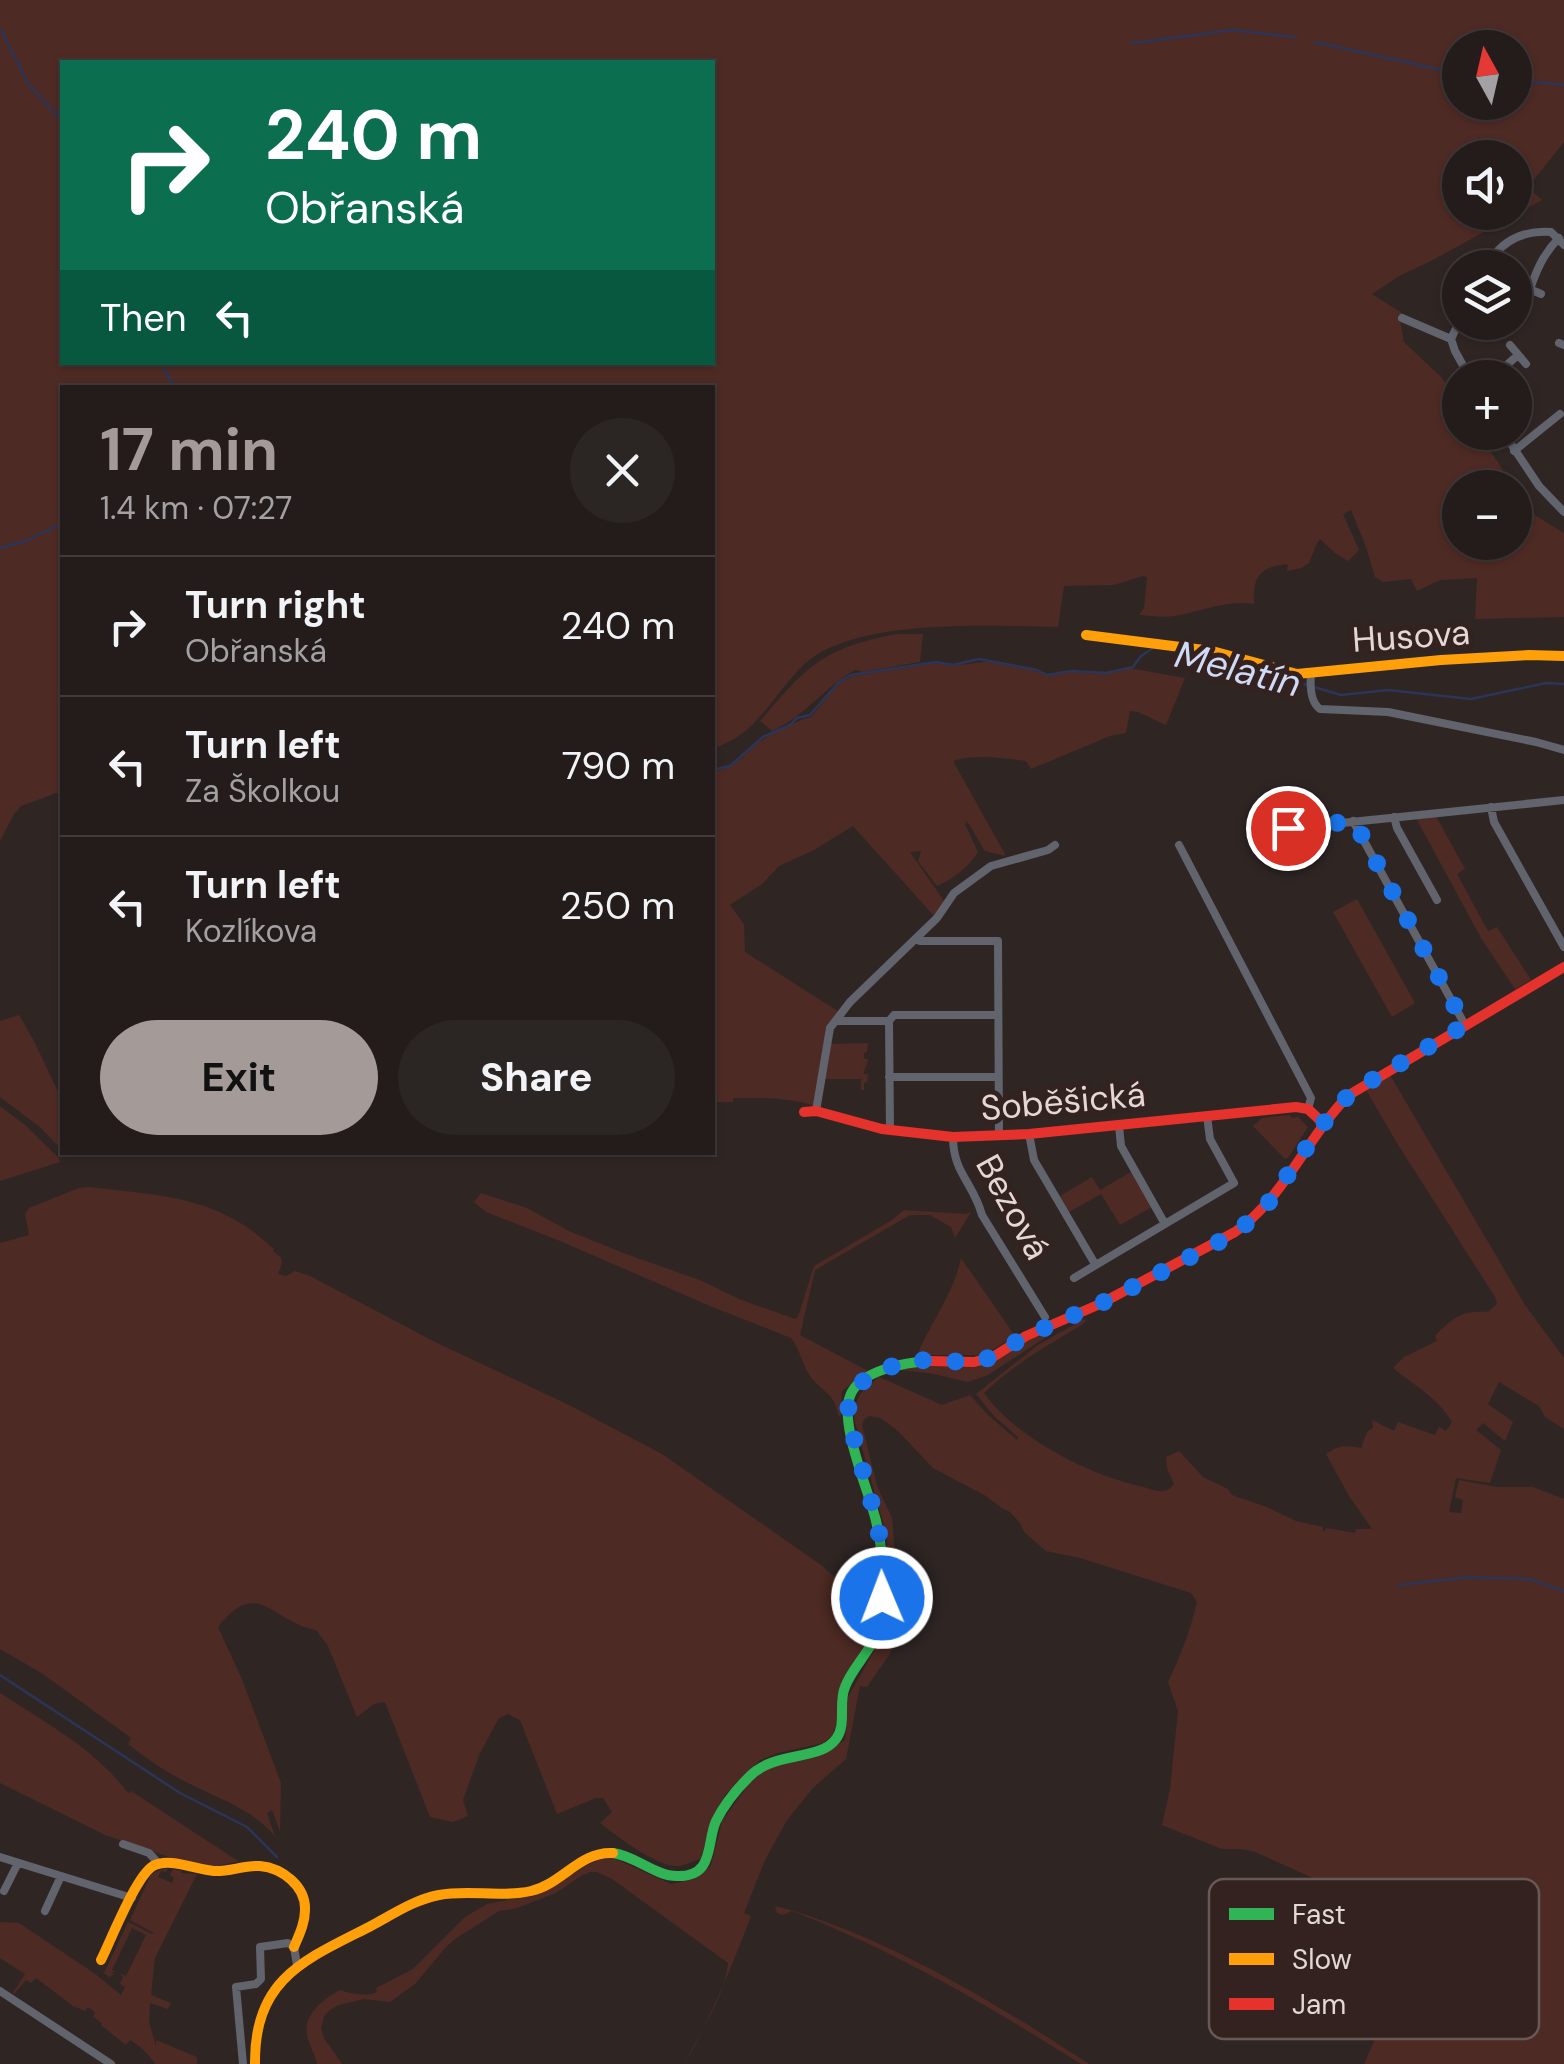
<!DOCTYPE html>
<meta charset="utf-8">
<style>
:root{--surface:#231c1b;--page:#2b2524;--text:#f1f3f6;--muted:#a3a1a3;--line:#403a3a;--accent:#a49a98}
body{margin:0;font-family:"DM Sans",sans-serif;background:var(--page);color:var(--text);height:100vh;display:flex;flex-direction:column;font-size:38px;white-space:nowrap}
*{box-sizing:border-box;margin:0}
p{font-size:32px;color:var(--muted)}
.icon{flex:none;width:55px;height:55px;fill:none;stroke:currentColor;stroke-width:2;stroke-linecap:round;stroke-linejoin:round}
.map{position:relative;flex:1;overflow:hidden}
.details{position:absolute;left:60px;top:385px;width:655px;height:770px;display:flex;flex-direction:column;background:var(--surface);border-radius:0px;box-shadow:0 2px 8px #0004,0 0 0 2px var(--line)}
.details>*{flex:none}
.guide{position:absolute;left:60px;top:60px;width:655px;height:305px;border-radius:0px;box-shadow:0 2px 8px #0004,0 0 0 2px var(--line);background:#0b6e4f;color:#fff;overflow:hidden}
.needle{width:65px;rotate:352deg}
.buttons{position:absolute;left:1442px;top:30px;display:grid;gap:20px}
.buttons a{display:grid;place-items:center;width:90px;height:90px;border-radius:50%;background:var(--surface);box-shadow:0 2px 8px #0004,0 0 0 2px var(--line);font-size:50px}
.pin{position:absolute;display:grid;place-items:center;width:85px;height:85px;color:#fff;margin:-42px;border:5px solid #fff;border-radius:50%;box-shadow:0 2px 10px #0007}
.me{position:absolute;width:110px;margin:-55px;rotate:359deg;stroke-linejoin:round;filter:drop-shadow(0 0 8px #0008)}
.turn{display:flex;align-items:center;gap:35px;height:210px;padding:0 40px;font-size:45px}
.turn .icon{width:130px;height:130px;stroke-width:2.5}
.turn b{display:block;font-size:70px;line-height:85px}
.then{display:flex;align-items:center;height:95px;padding:0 40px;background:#0003;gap:20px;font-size:38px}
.round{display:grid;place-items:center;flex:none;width:105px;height:105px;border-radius:52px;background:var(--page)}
.summary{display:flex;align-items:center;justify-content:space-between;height:170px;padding:0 40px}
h1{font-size:60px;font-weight:700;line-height:75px;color:var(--accent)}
.cta{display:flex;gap:20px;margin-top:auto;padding:20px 40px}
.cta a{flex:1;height:115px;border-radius:60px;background:var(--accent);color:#111;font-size:40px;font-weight:700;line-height:115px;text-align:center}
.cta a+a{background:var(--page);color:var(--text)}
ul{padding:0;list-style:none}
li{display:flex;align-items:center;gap:30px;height:140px;padding:0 40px;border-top:2px solid var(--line)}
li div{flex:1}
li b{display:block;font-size:38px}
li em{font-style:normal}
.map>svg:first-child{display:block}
.green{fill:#4e2a24;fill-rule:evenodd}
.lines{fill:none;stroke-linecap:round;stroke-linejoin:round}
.stream{stroke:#2a3557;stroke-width:2.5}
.street{stroke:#61636d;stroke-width:8}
.fast{stroke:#30b455;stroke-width:10}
.slow{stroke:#ff9f0a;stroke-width:10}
.jam{stroke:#e5322d;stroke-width:10}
.route{stroke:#1a73e8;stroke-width:18;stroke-dasharray:0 32.4}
.labels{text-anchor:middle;stroke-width:10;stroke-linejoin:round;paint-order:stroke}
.street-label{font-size:35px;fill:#e3d8d6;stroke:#33221f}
.water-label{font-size:38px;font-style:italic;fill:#cfdaf5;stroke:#33221f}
.key{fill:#33221f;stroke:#685956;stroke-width:2.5}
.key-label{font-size:28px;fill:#e3d8d6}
</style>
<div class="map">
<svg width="1564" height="2064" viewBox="0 0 1564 2064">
<rect width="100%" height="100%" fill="#2f2624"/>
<path class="green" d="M0 0H1564V142L1528 187 1542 200 1431 261 1399 276 1372 294 1405 315 1400 320 1404 342 1442 378 1460 405V432L1478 433 1503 470 1507 487 1460 488V542H1515V503L1564 533V617L1475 619 1477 578 1440 580 1417 591 1411 579 1383 582 1375 577 1365 544 1351 510 1343 514 1359 550 1348 561 1335 553 1320 539 1316 545 1309 563 1301 568 1287 571 1288 564C1259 567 1253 576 1254 604 1228 600 1205 610 1180 615 1167 618 1153 616 1139 615L1144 608 1147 577 1143 576 1114 585 1064 586 1058 627C990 626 862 618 808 661 784 681 765 718 740 735 732 741 721 745 713 749L712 388H62V791L21 806 14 814 0 841ZM1460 48H1515V102H1460ZM62 62H712V362H62ZM1460 158H1515V212H1460Z
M897 634H923L920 662 863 672 855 670C825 687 804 717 772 731L760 721C808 665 823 648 897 634Z
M992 661 1036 671 1047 676 1069 672 1107 674 1129 668 1185 678 1166 725 1138 712 1130 711 1126 733 1110 736 1031 769 1026 761C1001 758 976 754 953 761L1006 856 985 851 967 821 965 824 978 852C969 867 953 879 937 886L918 861 921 851 910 852 944 901 935 917 853 826 814 850 779 866 762 884 730 905 744 924 745 952 839 1012 828 1028 815 1106C787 1097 762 1098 733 1098V1102H713L712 796 715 793 716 771C738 766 742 756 758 743 767 736 800 719 811 717L839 683 853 676 936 663 951 666Z
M1436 816 1465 869 1457 874 1488 931 1497 927 1531 980 1515 989 1481 938 1416 818Z
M1357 899 1415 1003 1392 1017 1333 912Z
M19 1015 34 1041 62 1100V1150L41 1128 0 1097V1021Z
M868 1043 867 1052 864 1053V1059H868C868 1066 864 1067 864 1074H868L867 1082 864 1083V1090H861V1079H825L830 1044Z
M1390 1075 1525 1305 1564 1358V1429L1545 1417 1539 1406 1499 1382 1488 1404 1513 1422 1505 1441 1483 1423 1476 1430 1501 1450 1490 1483 1456 1478 1449 1512 1461 1513 1463 1500 1455 1497 1459 1480 1497 1487H1533L1564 1499V2064H1364C1389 2010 1405 1953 1428 1898L1424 1895 1413 1924 1405 1915 1376 1906 1255 1852 1242 1849H1222L1162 1825 1170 1789 1178 1711 1168 1682C1181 1655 1190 1631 1197 1602L1191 1593 1080 1558 1046 1551 1024 1532 1020 1523 1010 1512 1000 1507 986 1496 933 1468 897 1430 880 1418 870 1416 864 1419 862 1425 877 1486 892 1518 895 1558 891 1601 887 1600 892 1616 885 1605 888 1593 887 1536 854 1419C856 1394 861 1392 879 1377L942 1405 970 1395 988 1415 1017 1440 1018 1437 994 1416 976 1394 1038 1345 1084 1319 1086 1321 1080 1326C1046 1346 1013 1365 984 1393 1015 1437 1087 1474 1139 1486 1154 1489 1164 1497 1174 1484L1167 1468 1166 1457 1179 1451 1203 1477 1228 1489 1232 1495 1267 1507 1296 1521 1323 1527V1532L1327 1528 1355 1533 1356 1529H1372L1349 1496 1326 1454C1338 1445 1346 1445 1361 1448L1367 1432 1373 1428 1372 1420 1394 1431 1398 1422 1435 1435 1439 1427 1446 1431 1452 1422C1437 1397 1415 1386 1393 1368L1404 1357 1437 1341 1435 1336C1453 1318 1460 1310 1488 1312L1497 1304 1495 1297 1397 1143 1366 1090Z
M0 1106 25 1125 59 1158 60 1162 0 1181Z
M1289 1115 1293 1118 1298 1117 1308 1127 1288 1158 1285 1159 1253 1126 1262 1118Z
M1131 1172 1152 1207 1120 1225 1101 1194 1069 1212 1060 1196 1092 1177 1100 1190Z
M89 1187C143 1194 194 1194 242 1224 254 1231 264 1241 274 1249L273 1251 281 1258 282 1263 278 1274 286 1276 295 1271 310 1276 433 1341 569 1405 662 1454 821 1565 839 1581 869 1624 871 1636 842 1685 838 1719 832 1736 823 1743 778 1753 760 1760 725 1795 709 1828 701 1859C693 1861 686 1865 678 1866 656 1867 617 1836 600 1823L612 1812 603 1798H596L557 1814 520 1720 508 1714 499 1718 480 1753 463 1800 468 1816 453 1822 430 1817 385 1702 374 1704 357 1717 328 1646 316 1630C271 1622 258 1576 218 1627L241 1677 281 1783 280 1831 272 1810 267 1813 275 1837C255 1810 217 1798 188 1783 166 1772 147 1759 128 1744L131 1738 43 1674 0 1649V1243L29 1235 25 1214 29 1208 79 1188Z
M481 1193 527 1208 569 1231 626 1254 702 1281 739 1299 795 1319 798 1317 814 1266 892 1220 904 1210 965 1214 971 1212 955 1238 951 1227 930 1215H910L815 1270 800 1335 868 1371 842 1391 841 1415 839 1417C835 1393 823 1393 810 1376 802 1364 800 1349 791 1338L710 1306 560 1241 486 1212 474 1202Z
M961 1258 1015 1336 984 1355H917C931 1322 954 1293 961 1258Z
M1049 1335 988 1375 968 1382 929 1373 898 1370 914 1365 970 1366 988 1364 1030 1338Z
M888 1626 896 1631 898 1642 867 1687 860 1686 846 1759 813 1788 787 1820 765 1860 744 1913 751 1916C732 1967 711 2016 685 2064 698 2033 725 1999 728 1963L612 1879 597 1872H590L581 1876 556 1893 514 1909 499 1911 455 1939 446 1947 415 1984 390 2002 364 1999 339 2005 330 2010 324 2016 321 2028 324 2038 342 2064H317C316 2056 308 2044 307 2034 303 2015 324 1998 340 1990 351 1994 367 1997 377 1992L376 1988 413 1969 465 1917 487 1904 542 1893 587 1865 609 1856 671 1884 694 1879 705 1872 711 1865 722 1821 757 1773 768 1767 821 1755 845 1740C848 1725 845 1711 848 1697L875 1649 883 1627Z
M0 1693C46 1723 95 1749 128 1793L131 1791 238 1861 217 1866H199L172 1858 105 1835 0 1783Z
M168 1868 166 1872 161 1871 158 1877 172 1883 174 1878 170 1875 173 1869 181 1871V1873L197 1874 155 1958 151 1995 171 2003 168 2009 150 2003 149 2022 156 2046V2040L197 2057V2064H155C151 2056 138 2044 130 2040L126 2045 101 2025 102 2023 93 2017 95 2012 88 2007 85 2011 73 2006 36 1978 31 1983 26 1980 14 1994 13 1993 25 1974 0 1958V1922L19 1923 94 1973 121 1995 125 1987 120 1984 123 1977 120 1974 126 1976 146 1935 132 1928 112 1970 115 1972H110L114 1974 109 1977 104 1973 128 1922 152 1934 154 1933 130 1920 151 1875 157 1871Z
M775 1906C881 1933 997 2004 1089 2064H1081C989 2006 894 1950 792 1911L783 1915 777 1913Z"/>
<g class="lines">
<path class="stream" d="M1 30 28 84 62 121
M1315 42 1460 74
M1132 43 1233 30 1294 37
M1515 80 1564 85
M159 362 176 388
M0 548 26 541 62 523
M1195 654 1204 655 1246 674 1276 676 1307 685
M1314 687 1341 695 1388 690 1471 699 1546 683 1564 684
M712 770 730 766 763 737 790 725 797 718 810 715 839 682 851 675 936 662 953 665 979 659 1037 670 1047 675 1071 671 1106 673 1133 667 1141 656 1153 648
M1398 1585 1471 1577 1529 1579 1564 1591
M0 1675 180 1793 247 1827 277 1857"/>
<path class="street" d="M1486 268C1500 241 1522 230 1551 232L1564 245
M1516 283 1541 294
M1530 289C1537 269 1544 253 1559 238
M1402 318 1451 339
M1460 320 1451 339 1455 351 1470 378
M1559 343 1564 345
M1510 345 1526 364
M1492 378 1518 355
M1503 432 1539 486 1564 512
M1514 451 1560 414
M1311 673C1310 685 1310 702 1320 709L1388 712 1536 742 1564 750
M1491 807 1494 822 1564 947
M1394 817 1397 828 1437 900
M1353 821 1465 1025
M1253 835 1264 831 1564 800
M1179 845 1311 1098 1308 1109
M920 941H998L999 1136
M836 1021H889L894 1015H998
M889 1021 890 1130
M889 1077H998
M816 1111 830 1028 850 1002 937 918 954 893 991 866 1048 850 1055 845
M1119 1126 1121 1146 1165 1224
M1029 1134 1034 1160 1095 1264
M953 1137C953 1173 973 1182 982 1215L1045 1317
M1074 1278 1234 1183 1210 1139 1207 1116
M123 1844 149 1853 159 1864
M0 1857 132 1898
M4 1891 18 1863
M45 1911 61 1876
M0 1991 111 2064
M243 2064 236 1987 256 1984 261 1979 260 1947 288 1943 294 1947 297 1965"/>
<path class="fast" d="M613 1853C636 1856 655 1876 677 1876 715 1877 706 1843 716 1821 724 1805 736 1790 748 1778 773 1750 819 1762 836 1739 847 1725 838 1703 845 1687 850 1673 861 1661 869 1648 879 1633 882 1615 883 1597 884 1572 882 1546 876 1521 869 1491 839 1424 850 1396 859 1370 907 1362 930 1361"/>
<path class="slow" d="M1086 635 1212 651 1297 674 1441 660 1529 655 1564 656
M101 1960C111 1940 136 1876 153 1866 170 1857 196 1870 214 1871 229 1872 244 1865 260 1866 282 1868 306 1886 305 1910 305 1923 299 1935 294 1947
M255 2064C254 1979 304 1960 369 1927 392 1915 413 1900 439 1895 469 1889 501 1898 531 1891 562 1884 580 1851 613 1853"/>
<path class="jam" d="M804 1112 816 1111 882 1129 953 1137 1029 1134 1296 1107 1308 1109 1323 1123
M930 1361 974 1362 993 1357 1026 1336 1100 1304 1235 1232C1285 1197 1307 1137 1349 1095L1564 967"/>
</g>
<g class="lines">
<path class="route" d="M882 1598V1556L878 1526 849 1420 848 1400 856 1386 874 1374 902 1362 916 1360 971 1362 989 1358 1026 1336 1106 1301 1230 1236 1254 1218 1269 1202 1323 1124 1342 1101 1362 1086 1465 1025 1354 821 1288 828"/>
</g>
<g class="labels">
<g class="street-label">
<text transform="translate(1411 636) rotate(-4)" y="12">Husova</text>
<text transform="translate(1063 1101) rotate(-5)" y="12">Soběšická</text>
<text transform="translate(1013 1207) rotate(61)" y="12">Bezová</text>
</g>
<g class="water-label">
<text transform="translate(1238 669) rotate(14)" y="13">Melatín</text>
</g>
</g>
<rect x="1209" y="1879" width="330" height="160" rx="15" class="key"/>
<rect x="1229" y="1908" width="45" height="12" fill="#30b455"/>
<rect x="1229" y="1953" width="45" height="12" fill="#ff9f0a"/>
<rect x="1229" y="1998" width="45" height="12" fill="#e5322d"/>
<g class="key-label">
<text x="1292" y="1924">Fast</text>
<text x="1292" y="1969">Slow</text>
<text x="1292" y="2014">Jam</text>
</g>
</svg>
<div class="buttons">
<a><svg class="needle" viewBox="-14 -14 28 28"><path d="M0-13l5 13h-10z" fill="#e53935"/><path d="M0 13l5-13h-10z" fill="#a3a1a3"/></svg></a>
<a><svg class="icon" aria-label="sound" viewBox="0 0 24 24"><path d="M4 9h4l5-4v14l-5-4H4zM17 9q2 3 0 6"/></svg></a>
<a><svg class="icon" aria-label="layers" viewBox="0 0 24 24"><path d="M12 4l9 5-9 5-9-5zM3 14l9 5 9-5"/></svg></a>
<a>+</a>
<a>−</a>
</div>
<div class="pin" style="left:1288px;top:828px;background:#d93025"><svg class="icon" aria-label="arrive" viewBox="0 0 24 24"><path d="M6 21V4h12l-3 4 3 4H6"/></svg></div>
<svg class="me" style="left:882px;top:1598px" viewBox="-20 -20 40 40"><circle r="17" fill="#1a73e8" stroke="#fff" stroke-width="3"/><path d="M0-11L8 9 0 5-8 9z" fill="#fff"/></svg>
<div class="guide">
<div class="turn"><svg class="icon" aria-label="right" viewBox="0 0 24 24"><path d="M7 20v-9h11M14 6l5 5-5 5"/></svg><div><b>240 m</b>Obřanská</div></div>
<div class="then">Then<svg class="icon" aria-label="left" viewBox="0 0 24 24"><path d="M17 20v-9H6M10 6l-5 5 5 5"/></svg></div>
</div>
<section class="details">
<div class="summary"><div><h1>17 min</h1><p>1.4 km · 07:27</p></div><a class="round"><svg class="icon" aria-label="close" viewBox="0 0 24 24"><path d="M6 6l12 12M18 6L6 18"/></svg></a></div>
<ul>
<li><svg class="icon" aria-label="right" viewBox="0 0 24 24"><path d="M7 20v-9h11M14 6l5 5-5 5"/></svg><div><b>Turn right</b><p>Obřanská</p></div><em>240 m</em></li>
<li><svg class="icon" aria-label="left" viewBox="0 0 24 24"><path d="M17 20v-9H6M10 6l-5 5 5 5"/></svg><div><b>Turn left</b><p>Za Školkou</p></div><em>790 m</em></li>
<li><svg class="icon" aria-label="left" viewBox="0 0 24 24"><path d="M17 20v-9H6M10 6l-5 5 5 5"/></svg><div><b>Turn left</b><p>Kozlíkova</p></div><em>250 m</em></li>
</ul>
<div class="cta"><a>Exit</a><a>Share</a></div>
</section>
</div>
